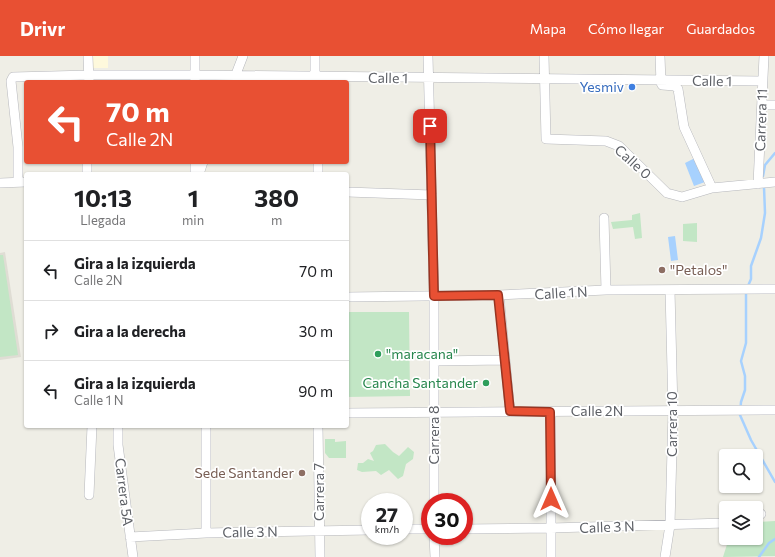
<!DOCTYPE html>
<html lang="es">
<meta charset="utf-8">
<style>
:root{--surface:#fff;--page:#f2f2f2;--text:#202124;--muted:#757577;--line:#e0e0e0;--accent:#e85033}
body{margin:0;font-family:Commissioner,sans-serif;background:var(--page);color:var(--text);height:100vh;display:flex;flex-direction:column;font-size:15px;white-space:nowrap}
*{box-sizing:border-box;margin:0}
p{font-size:13px;color:var(--muted)}
.icon{flex:none;width:22px;height:22px;fill:none;stroke:currentColor;stroke-width:2;stroke-linecap:round;stroke-linejoin:round}
.map{position:relative;flex:1;overflow:hidden}
.sheet{position:absolute;left:24px;top:116px;width:325px;height:256px;display:flex;flex-direction:column;background:var(--surface);border-radius:4px;box-shadow:0 1px 3px #0004}
.sheet>*{flex:none}
.top-card{position:absolute;left:24px;top:24px;width:325px;height:84px;border-radius:4px;box-shadow:0 1px 3px #0004;background:#e85033;color:#fff;overflow:hidden}
.controls{position:absolute;left:719px;top:393px;display:grid;gap:8px}
.controls a{display:grid;place-items:center;width:44px;height:44px;border-radius:4px;background:var(--surface);box-shadow:0 1px 3px #0004;font-size:20px}
.speed{position:absolute;left:361px;top:437px;display:flex;gap:8px;font-size:20px;font-weight:700;text-align:center}
.speed>*{display:grid;place-content:center;width:52px;height:52px;border-radius:50%;background:var(--surface);box-shadow:0 1px 3px #0004;line-height:1}
.speed small{font-size:10px;font-weight:400}
.speed .limit{border:6px solid #d22;background:#fff;color:#111}
.pin{position:absolute;display:grid;place-items:center;width:34px;height:34px;color:#fff;margin:-17px;border-radius:8px;box-shadow:0 2px 6px #0006}
.me{position:absolute;width:44px;margin:-22px;rotate:0deg;stroke-linejoin:round;filter:drop-shadow(0 0 3px #0008)}
.turn{display:flex;align-items:center;gap:14px;height:84px;padding:0 16px;font-size:18px}
.turn .icon{width:52px;height:52px;stroke-width:2.5}
.turn b{display:block;font-size:28px;line-height:34px}
.eta{display:flex;justify-content:space-evenly;align-items:center;height:68px;text-align:center}
.eta b{font-size:24px;font-weight:700;line-height:28px}
ul{padding:0;list-style:none}
li{display:flex;align-items:center;gap:12px;height:60px;padding:0 16px;border-top:1px solid var(--line)}
li div{flex:1}
li b{display:block;font-size:15px}
li em{font-style:normal}
header{display:flex;align-items:center;gap:24px;box-sizing:border-box;height:56px;padding:0 20px;background:var(--accent);color:#fff}
header strong{font-size:19px}
nav{display:flex;gap:22px;margin-inline-start:auto;font-size:14px}
.map>svg:first-child{display:block}
.commercial{fill:#fef9dc}
.education{fill:#dfddd4}
.green{fill:#c2e6c5}
.water{fill:#a7d1fe}
.lines{fill:none;stroke-linecap:round;stroke-linejoin:round}
.stream{stroke:#a7d1fe;stroke-width:2.5}
.minor-casing{stroke:#b6b7bc;stroke-width:10}
.minor{stroke:#fff;stroke-width:9}
.route-casing{stroke:#973421;stroke-width:10}
.route{stroke:#e85033;stroke-width:7}
.shop-dot{fill:#3f7fe0;stroke:#fff;stroke-width:1.5}
.education-dot{fill:#8d6e63;stroke:#fff;stroke-width:1.5}
.leisure-dot{fill:#2e9e5b;stroke:#fff;stroke-width:1.5}
.labels{text-anchor:middle;stroke-width:3.5;stroke-linejoin:round;paint-order:stroke}
.street-label{font-size:14px;fill:#5d6066;stroke:#fff}
.shop-label{font-size:14px;fill:#366cbe;stroke:#fff;text-anchor:end}
.education-label{font-size:14px;fill:#785e54;stroke:#fff;text-anchor:start}
.leisure-label{font-size:14px;fill:#27864d;stroke:#fff;text-anchor:start}
</style>
<header>
<strong>Drivr</strong>
<nav><a>Mapa</a><a>Cómo llegar</a><a>Guardados</a></nav>
</header>
<div class="map">
<svg width="775" height="501" viewBox="0 0 775 501">
<rect width="100%" height="100%" fill="#efeee6"/>
<path class="commercial" d="M90 0H108V12H90Z"/>
<path class="education" d="M5 196 21 301 0 304V197Z"/>
<path class="green" d="M640 157 642 182 635 183 633 171 613 173 611 166 632 164V159Z
M697 167V186L683 185V168Z
M0 199H3L18 299 0 301Z
M347 256H409L410 340 347 341Z
M325 383H335V386L346 385V402H329L325 397Z
M385 388 393 396 399 400 408 391 414 396 413 403 406 408 403 420 398 423 389 414 381 419 376 415 362 416 357 414 358 407H363L368 403 374 405 370 397 373 395 376 389Z
M775 465V500L723 501 729 482H756V466Z"/>
<path class="water" d="M695 102 705 126 694 130 685 107Z
M675 180 678 204 671 205 668 181Z"/>
<g class="lines">
<path class="stream" d="M763 120 765 109 775 97
M748 230 751 223V210L761 182 765 157 764 131
M746 235V287L741 305 745 320V334L741 346 740 359 751 384 775 426
M759 501 769 487 775 483"/>
<g class="minor-casing">
<path id="minor" d="M88 0 89 26
M195 0V26
M315 0V26
M428 0 434 240V446
M544 0 546 83 606 85 619 90 667 137 682 141 712 132 775 126
M660 0 661 27 662 29 675 30 678 33 684 71 712 132
M233 26 243 0
M762 49H775
M318 106V118
M87 118V106
M195 118V106
M199 118 203 106
M18 126V91L11 25 13 21 89 19H195L762 25
M0 127 26 126
M758 128 764 0
M347 136 432 139
M604 162 606 234
M499 239 510 355
M347 241 499 239 606 234 775 233
M434 305 505 304
M551 356V501
M347 357 775 354
M118 370V389L133 501
M206 370V477
M318 370 320 501
M89 439 92 370
M756 459 761 458
M404 473H430
M464 473 551 472 726 467
M434 480 435 501
M130 481 206 477 370 474
M665 501 670 469 673 355 670 234"/>
</g>
<use href="#minor" class="minor"/>
</g>
<g class="lines">
<g class="route-casing">
<path id="route" d="M430 70 434 240 498 239 510 355 550 356 551 443"/>
</g>
<use href="#route" class="route"/>
</g>
<circle class="shop-dot" cx="632" cy="31" r="4"/>
<g class="education-dot">
<circle cx="662" cy="214" r="4"/>
<circle cx="302" cy="417" r="4"/>
</g>
<g class="leisure-dot">
<circle cx="378" cy="298" r="4"/>
<circle cx="486" cy="327" r="4"/>
</g>
<g class="labels">
<g class="street-label">
<text transform="translate(388 22) rotate(1)" y="5">Calle 1</text>
<text transform="translate(712 25) rotate(1)" y="5">Calle 1</text>
<text transform="translate(761 64) rotate(-88)" y="5">Carrera 11</text>
<text transform="translate(633 106) rotate(42)" y="5">Calle 0</text>
<text transform="translate(561 237) rotate(-3)" y="5">Calle 1 N</text>
<text x="597" y="360">Calle 2N</text>
<text transform="translate(672 368) rotate(-90)" y="5">Carrera 10</text>
<text transform="translate(434 379) rotate(-90)" y="5">Carrera 8</text>
<text transform="translate(124 436) rotate(83)" y="5">Carrera 5A</text>
<text transform="translate(319 436) rotate(-90)" y="5">Carrera 7</text>
<text transform="translate(607 471) rotate(-2)" y="5">Calle 3 N</text>
<text transform="translate(250 476) rotate(-1)" y="5">Calle 3 N</text>
</g>
<g class="shop-label">
<text x="624" y="36">Yesmiv</text>
</g>
<g class="education-label">
<text x="670" y="219">"Petalos"</text>
<text x="294" y="422" text-anchor="end">Sede Santander</text>
</g>
<g class="leisure-label">
<text x="386" y="303">"maracana"</text>
<text x="478" y="332" text-anchor="end">Cancha Santander</text>
</g>
</g>
</svg>
<div class="controls">
<a><svg class="icon" aria-label="search" viewBox="0 0 24 24"><circle cx="10" cy="10" r="6"/><path d="M15 15l6 6"/></svg></a>
<a><svg class="icon" aria-label="layers" viewBox="0 0 24 24"><path d="M12 4l9 5-9 5-9-5zM3 14l9 5 9-5"/></svg></a>
</div>
<div class="speed"><div>27<small>km/h</small></div><div class="limit">30</div></div>
<div class="pin" style="left:430px;top:70px;background:#d93025"><svg class="icon" aria-label="arrive" viewBox="0 0 24 24"><path d="M6 21V4h12l-3 4 3 4H6"/></svg></div>
<svg class="me" style="left:551px;top:443px" viewBox="-20 -20 40 40"><path d="M0-17L14 15 0 8-14 15z" fill="#e85033" stroke="#fff" stroke-width="4"/></svg>
<div class="top-card">
<div class="turn"><svg class="icon" aria-label="left" viewBox="0 0 24 24"><path d="M17 20v-9H6M10 6l-5 5 5 5"/></svg><div><b>70 m</b>Calle 2N</div></div>
</div>
<section class="sheet">
<div class="eta">
<div><b>10:13</b><p>Llegada</p></div>
<div><b>1</b><p>min</p></div>
<div><b>380</b><p>m</p></div>
</div>
<ul>
<li><svg class="icon" aria-label="left" viewBox="0 0 24 24"><path d="M17 20v-9H6M10 6l-5 5 5 5"/></svg><div><b>Gira a la izquierda</b><p>Calle 2N</p></div><em>70 m</em></li>
<li><svg class="icon" aria-label="right" viewBox="0 0 24 24"><path d="M7 20v-9h11M14 6l5 5-5 5"/></svg><div><b>Gira a la derecha</b></div><em>30 m</em></li>
<li><svg class="icon" aria-label="left" viewBox="0 0 24 24"><path d="M17 20v-9H6M10 6l-5 5 5 5"/></svg><div><b>Gira a la izquierda</b><p>Calle 1 N</p></div><em>90 m</em></li>
</ul>
</section>
</div>
